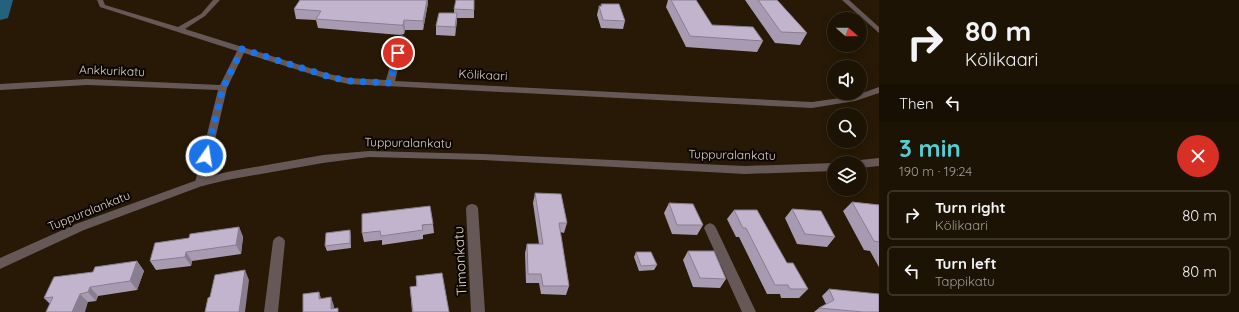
<!DOCTYPE html>
<meta charset="utf-8">
<style>
:root{--surface:#1d1304;--page:#2a2013;--text:#f1f3f6;--muted:#a09e9a;--line:#3b3226;--accent:#52cdd0}
body{margin:0;font-family:Quicksand,sans-serif;background:var(--page);color:var(--text);height:100vh;display:flex;flex-direction:column;font-size:15px;white-space:nowrap}
*{box-sizing:border-box;margin:0}
p{font-size:13px;color:var(--muted)}
.icon{flex:none;width:22px;height:22px;fill:none;stroke:currentColor;stroke-width:2;stroke-linecap:round;stroke-linejoin:round}
.map{position:relative;flex:1;overflow:hidden}
.side{display:flex;flex-direction:column;background:var(--surface);width:360px}
.side>*{flex:none}
.guide{background:#1d1304;color:var(--text);overflow:hidden}
.needle{width:26px;rotate:110deg}
.controls{position:absolute;left:827px;top:12px;display:grid;gap:8px}
.controls a{display:grid;place-items:center;width:40px;height:40px;border-radius:50%;background:var(--surface);box-shadow:0 2px 10px #0003,0 0 0 1px var(--line);font-size:20px}
.pin{position:absolute;display:grid;place-items:center;width:34px;height:34px;color:#fff;margin:-17px;border:2px solid #fff;border-radius:50%;box-shadow:0 1px 4px #0007}
.me{position:absolute;width:44px;margin:-22px;rotate:13deg;stroke-linejoin:round;filter:drop-shadow(0 0 3px #0008)}
.turn{display:flex;align-items:center;gap:14px;height:84px;padding:0 20px;font-size:18px}
.turn .icon{width:52px;height:52px;stroke-width:2.5}
.turn b{display:block;font-size:28px;line-height:34px}
.then{display:flex;align-items:center;height:38px;padding:0 20px;background:#0003;gap:8px;font-size:15px}
.round{display:grid;place-items:center;flex:none;width:42px;height:42px;border-radius:21px;background:var(--page)}
.head{display:flex;align-items:center;justify-content:space-between;height:68px;padding:0 20px}
h1{font-size:24px;font-weight:700;line-height:30px;color:var(--accent)}
ul{padding:0;list-style:none}
li{display:flex;align-items:center;gap:12px;height:50px;margin:0 8px 6px;padding:0 12px;border:2px solid var(--line);border-radius:6px}
li div{flex:1}
li b{display:block;font-size:15px}
li em{font-style:normal}
main{display:flex;flex:1;min-height:0}
.map>svg:first-child{display:block}
.water{fill:#24617c}
.lines{fill:none;stroke-linecap:round;stroke-linejoin:round}
.minor{fill:#665857;fill-rule:evenodd}
.tertiary{fill:#665857;fill-rule:evenodd}
.wall{fill:#a89bb1}
.shaded-wall{fill:#887e90}
.building{fill:#c3b4ce;stroke:#887e90}
.route{stroke:#1a73e8;stroke-width:7;stroke-dasharray:0 12.6}
.labels{text-anchor:middle;stroke-width:4;stroke-linejoin:round;paint-order:stroke}
.street-label{font-size:12px;fill:#ded4c8;stroke:#0b0601}
.near-street-label{font-size:14px;fill:#ded4c8;stroke:#0b0601}
</style>
<main>
<div class="map">
<svg width="879" height="312" viewBox="0 0 879 312">
<rect width="100%" height="100%" fill="#271905"/>
<path class="water" d="M0 0H13L8 18 0 20Z"/>
<g class="lines">
<path class="minor" d="M97 0H103L105 5 178 27 201 14 213 0H220L205 16 185 29 329 74 348 78 386 80 398 37 402 35 406 37 395 81 812 102 854 96 879 87V93L855 101 812 108 348 84 324 78 244 53 227 88 205 183 204 186H196L195 183 218 90 87 85 0 90V84L87 79 220 85 237 51 100 7Z
M842 0H849L879 27V33Z
M472 204 476 205 478 208 485 312H471L466 208 468 205Z
M710 223 714 225 716 228 756 312H742L704 228 706 225Z
M279 236 283 238 285 241 278 312H264L273 241 275 238Z"/>
<path class="tertiary" d="M369 151 483 154 745 166 834 163V171L745 174 483 160 369 157 323 163 227 180 202 186 84 230 0 269V258L76 224 200 179 227 172 323 155Z
M879 158V166L860 168V163H856L860 160Z"/>
</g>
<path class="wall" d="M300 0H428V3L423 30H405L404 34 400 35 318 28 316 20 296 19 294 9Z
M474 0V18H457L455 36 436 35V26L454 13V9Z
M668 0H696L712 25 763 41 757 52 686 47 666 7Z
M745 0H777L807 33 800 45 775 43Z
M601 4 625 21 623 29 601 28 597 15 599 6H601Z
M535 193 567 223 564 233 560 232 569 286 566 295 541 294 539 283H526L525 253 527 244H539L533 203Z
M852 202 879 205V267L870 251 864 250 843 211Z
M669 203 703 225 697 235 672 234 664 213Z
M792 209 835 237 827 247 797 244 785 218Z
M734 210 787 263 808 289 799 298H781L780 294H767L739 237H736L727 219Z
M433 224 434 233 423 235V239L382 245V240L364 242 362 233Z
M239 227 243 237 241 254 192 261 191 266 156 270 150 261 189 238Z
M351 235V248L327 251 325 246Z
M688 251 726 279 720 288 693 287 683 260Z
M636 252 657 265 654 270 639 271 634 257Z
M137 261 144 271 137 290 98 296 96 301 88 302 50 304 44 298 93 272Z
M416 276 449 312H412L410 287 416 286Z
M829 289 879 312H814L819 308 826 304 822 296Z"/>
<path class="shaded-wall" d="M427 0H428V3L423 30V21Z
M457 13V22L455 36V27Z
M404 20 405 30 404 34 403 25Z
M239 227 243 237 241 254 236 245Z
M350 230 351 235V248L350 243Z
M186 252 192 261 191 266 185 257Z
M137 261 144 271 137 290 130 281Z
M245 270 249 280 245 312H239Z
M90 287 98 296 96 301 88 292Z
M319 292 322 301 319 299Z
M80 294 88 302 85 312H72Z
M331 297 334 306V312L331 309Z"/>
<path class="building" d="M300 0H427L423 21 404 20 403 25H399L316 19 321 11 294 9Z
M456 0H474V10L454 9Z
M671 0H696L712 25 753 27 763 41 690 36Z
M758 0H777L807 33 781 32Z
M601 4H619L625 21 603 20 599 6H602Z
M439 13H457L455 27 436 26Z
M535 193 561 194 567 223H559L569 286H543L541 274H528L527 244H543Z
M852 202 879 205V242L874 241Z
M669 203 693 204 703 225H677Z
M430 206 433 224 422 225 423 230 381 236 380 231 362 233V214Z
M792 209 821 211 835 237 805 234Z
M734 210H757L787 263H793L808 289H790L788 285H775L746 228H743Z
M239 227 236 245 186 252 185 257 150 261 155 243 189 238 190 234Z
M350 230V243L325 246 326 233Z
M688 251H714L726 279 700 278Z
M636 252H651L657 265 641 266Z
M137 261 130 281 90 287 88 292 80 294 72 312H46L53 297 44 298 54 277 93 272 95 267Z
M245 270 239 312H205L208 298 210 297 215 275Z
M442 273 449 312H413L410 287 417 286 416 276Z
M829 289 879 294V312H863L819 308 834 300Z
M319 292V299L331 297V309L338 308V312H303V294Z"/>
<g class="lines">
<path class="route" d="M206 156 223 88 242 49 327 76 348 81 390 83 398 53"/>
</g>
<g class="labels">
<g class="street-label">
<text transform="translate(112 71) rotate(2)" y="4">Ankkurikatu</text>
<text transform="translate(483 75) rotate(3)" y="4">Kölikaari</text>
<text transform="translate(408 143) rotate(1)" y="4">Tuppuralankatu</text>
<text transform="translate(732 155) rotate(1)" y="4">Tuppuralankatu</text>
<text transform="translate(89 211) rotate(-22)" y="4">Tuppuralankatu</text>
</g>
<g class="near-street-label">
<text transform="translate(460 261) rotate(-93)" y="5">Timonkatu</text>
</g>
</g>
</svg>
<div class="controls">
<a><svg class="needle" viewBox="-14 -14 28 28"><path d="M0-13l5 13h-10z" fill="#e53935"/><path d="M0 13l5-13h-10z" fill="#a09e9a"/></svg></a>
<a><svg class="icon" aria-label="sound" viewBox="0 0 24 24"><path d="M4 9h4l5-4v14l-5-4H4zM17 9q2 3 0 6"/></svg></a>
<a><svg class="icon" aria-label="search" viewBox="0 0 24 24"><circle cx="10" cy="10" r="6"/><path d="M15 15l6 6"/></svg></a>
<a><svg class="icon" aria-label="layers" viewBox="0 0 24 24"><path d="M12 4l9 5-9 5-9-5zM3 14l9 5 9-5"/></svg></a>
</div>
<div class="pin" style="left:398px;top:53px;background:#d93025"><svg class="icon" aria-label="arrive" viewBox="0 0 24 24"><path d="M6 21V4h12l-3 4 3 4H6"/></svg></div>
<svg class="me" style="left:206px;top:156px" viewBox="-20 -20 40 40"><circle r="17" fill="#1a73e8" stroke="#fff" stroke-width="3"/><path d="M0-11L8 9 0 5-8 9z" fill="#fff"/></svg>
</div>
<section class="side">
<div class="guide">
<div class="turn"><svg class="icon" aria-label="right" viewBox="0 0 24 24"><path d="M7 20v-9h11M14 6l5 5-5 5"/></svg><div><b>80 m</b>Kölikaari</div></div>
<div class="then">Then<svg class="icon" aria-label="left" viewBox="0 0 24 24"><path d="M17 20v-9H6M10 6l-5 5 5 5"/></svg></div>
</div>
<div class="head"><div><h1>3 min</h1><p>190 m · 19:24</p></div><a class="round" style="background:#d93025;color:#fff"><svg class="icon" aria-label="close" viewBox="0 0 24 24"><path d="M6 6l12 12M18 6L6 18"/></svg></a></div>
<ul>
<li><svg class="icon" aria-label="right" viewBox="0 0 24 24"><path d="M7 20v-9h11M14 6l5 5-5 5"/></svg><div><b>Turn right</b><p>Kölikaari</p></div><em>80 m</em></li>
<li><svg class="icon" aria-label="left" viewBox="0 0 24 24"><path d="M17 20v-9H6M10 6l-5 5 5 5"/></svg><div><b>Turn left</b><p>Tappikatu</p></div><em>80 m</em></li>
</ul>
</section>
</main>
